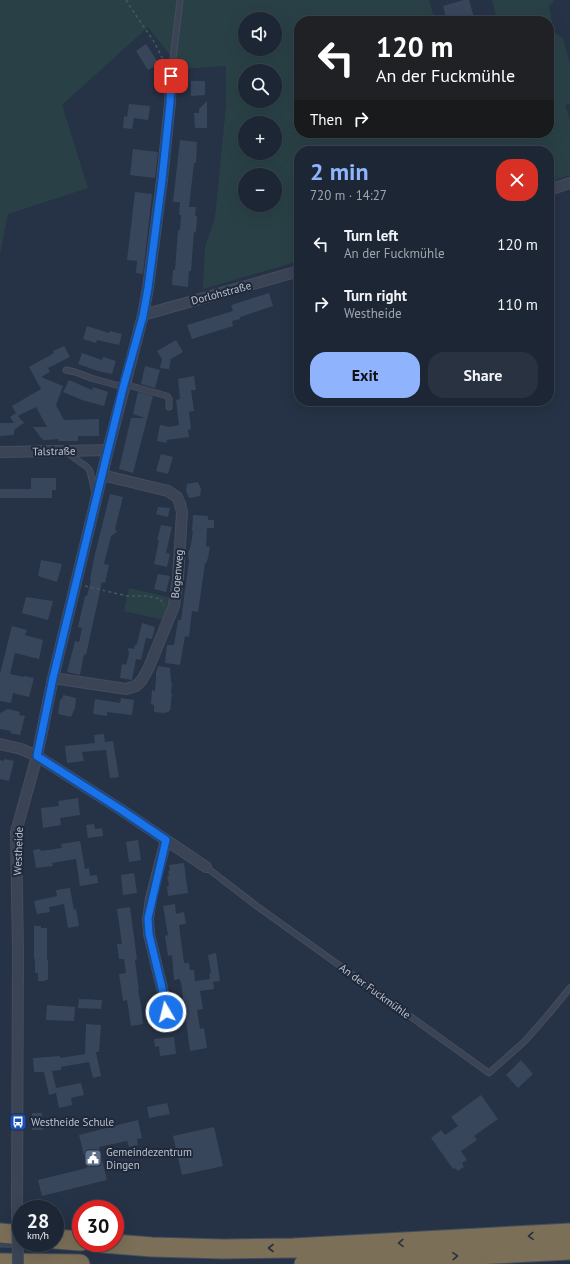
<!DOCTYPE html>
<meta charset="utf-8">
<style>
:root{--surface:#1c2634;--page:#293240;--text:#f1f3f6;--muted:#a0a5ac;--line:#3a434f;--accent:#8fb3fd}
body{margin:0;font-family:"PT Sans",sans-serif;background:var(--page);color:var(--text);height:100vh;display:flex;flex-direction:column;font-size:15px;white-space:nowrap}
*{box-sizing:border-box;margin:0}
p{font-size:13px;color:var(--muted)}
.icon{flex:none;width:22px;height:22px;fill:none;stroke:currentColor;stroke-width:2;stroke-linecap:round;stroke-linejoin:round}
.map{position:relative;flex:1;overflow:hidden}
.drawer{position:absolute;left:294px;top:146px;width:260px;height:260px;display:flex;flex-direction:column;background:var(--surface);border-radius:16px;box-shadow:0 4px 16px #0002,0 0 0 1px var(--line)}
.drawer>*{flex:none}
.top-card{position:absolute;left:294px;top:16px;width:260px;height:122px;border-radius:16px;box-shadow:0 4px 16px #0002,0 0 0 1px var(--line);background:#202124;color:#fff;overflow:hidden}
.controls{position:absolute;left:238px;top:12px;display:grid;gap:8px}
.controls a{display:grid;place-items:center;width:44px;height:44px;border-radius:50%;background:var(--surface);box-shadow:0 4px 16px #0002,0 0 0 1px var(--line);font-size:20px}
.speed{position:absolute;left:12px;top:1200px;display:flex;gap:8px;font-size:20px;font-weight:700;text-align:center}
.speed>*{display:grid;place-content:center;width:52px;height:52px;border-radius:50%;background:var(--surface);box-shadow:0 4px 16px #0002,0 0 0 1px var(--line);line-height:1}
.speed small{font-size:10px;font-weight:400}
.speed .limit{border:6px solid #d22;background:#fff;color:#111}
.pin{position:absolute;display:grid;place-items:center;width:34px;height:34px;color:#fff;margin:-17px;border-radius:8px;box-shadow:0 2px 6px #0006}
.me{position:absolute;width:44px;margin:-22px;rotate:352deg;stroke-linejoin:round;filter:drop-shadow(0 0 3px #0008)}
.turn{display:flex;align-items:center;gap:14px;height:84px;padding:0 16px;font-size:18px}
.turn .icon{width:52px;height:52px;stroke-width:2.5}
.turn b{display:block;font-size:28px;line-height:34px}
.then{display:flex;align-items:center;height:38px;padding:0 16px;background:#0003;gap:8px;font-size:15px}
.round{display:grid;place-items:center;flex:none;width:42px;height:42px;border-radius:16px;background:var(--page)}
.head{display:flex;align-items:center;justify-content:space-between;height:68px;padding:0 16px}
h1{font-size:24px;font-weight:800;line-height:30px;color:var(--accent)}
.primary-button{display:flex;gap:8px;margin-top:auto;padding:8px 16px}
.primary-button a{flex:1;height:46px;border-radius:16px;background:var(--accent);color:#111;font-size:16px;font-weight:800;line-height:46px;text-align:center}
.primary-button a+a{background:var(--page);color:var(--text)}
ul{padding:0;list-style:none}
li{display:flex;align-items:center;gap:12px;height:60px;padding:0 16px}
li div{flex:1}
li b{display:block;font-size:15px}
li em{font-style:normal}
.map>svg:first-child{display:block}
.green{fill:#294146;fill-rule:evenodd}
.building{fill:#38465c}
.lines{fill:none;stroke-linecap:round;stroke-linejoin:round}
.service-casing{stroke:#454d5e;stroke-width:7}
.minor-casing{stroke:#454d5e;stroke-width:12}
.motorway-casing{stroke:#434c5c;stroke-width:21}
.path{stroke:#425a5e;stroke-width:1.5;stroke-dasharray:3 3;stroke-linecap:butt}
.service{stroke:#3b4455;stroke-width:5}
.minor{stroke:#3b4455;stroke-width:10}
.motorway{stroke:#7b6f58;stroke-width:19}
.minor-bridge-casing{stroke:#454d5e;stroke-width:12;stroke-linecap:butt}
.minor-bridge{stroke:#3b4455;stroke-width:10}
.oneway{stroke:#29303d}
.route-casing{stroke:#114b97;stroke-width:10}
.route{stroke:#1a73e8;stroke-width:7}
.labels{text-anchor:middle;stroke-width:4;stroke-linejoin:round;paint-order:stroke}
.street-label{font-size:11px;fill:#b9c0ce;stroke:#20293a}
.poi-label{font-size:11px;fill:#b9c0ce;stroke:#20293a;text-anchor:start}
</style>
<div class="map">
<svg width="570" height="1264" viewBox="0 0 570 1264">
<rect width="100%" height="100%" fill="#263246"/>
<path class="green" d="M0 0H429L435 21H299V133H549V21H497L492 0H554L553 3 549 6 554 32 563 38 570 64V104L565 105 570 120V175L549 182V151H299V261L203 289 205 247 215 218 226 105V66L181 69 148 27 62 105 88 188 8 214 0 255ZM245 19H275V49H245ZM245 71H275V101H245ZM245 123H275V153H245ZM245 175H275V205H245Z
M129 588 172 598 164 620 124 611Z"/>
<path class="building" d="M464 0H469L475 21H447L443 6Z
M146 44 159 64 148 70 136 51Z
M191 81H205V95L191 96Z
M207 101V128H195L194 113H199V109Z
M129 104 150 106 148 120 134 118 132 129 123 128 124 116 127 117Z
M180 140 197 142 196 163H194L189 207H196L195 216H197L196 232H194L191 271H189L188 287 172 285 173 270H175L178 230H180L181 215H179L180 202H173Z
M133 149 158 152 155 178 130 175Z
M135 192 152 194 143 274 136 273 137 261 127 260Z
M269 293 273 306 240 317V319L232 321 233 326 192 339 187 325 233 311 231 305Z
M87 326 109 333 110 331 122 334 119 345 97 340 96 343 83 339Z
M176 340 183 352 171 359 169 369 160 368 162 359 157 351Z
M64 346 70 357 48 368 50 372 41 377 63 386 56 405 64 420 99 419V436H78V441H58L59 439 44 440 41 438 33 427H47L36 407 18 416 23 422H25L14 430V435L0 436V423H14L10 417 16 413 12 406 41 389 29 367 54 353 53 351Z
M82 353 102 360 103 357 116 361 112 374 98 371 78 364Z
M145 366 160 370 155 388 141 384Z
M194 376 196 390H191L194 411 189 412 191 429 188 430 189 437 167 440 166 443 157 441 160 425 170 427 179 425 176 400 180 399 178 379Z
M69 380 92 390 93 387 108 392 104 406 82 400 63 392Z
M138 392 153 396 133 473 119 469 131 418H145L133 414Z
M161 454 173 457 168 474 156 471Z
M31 478H56V490H52V498H0V489H31Z
M198 482 201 489 200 496 189 498 186 491 187 484Z
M110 494 123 497 115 529 117 532 111 536 104 564 109 565 105 583 102 582 86 655 84 654 80 675 67 672 75 641 79 642 82 628 78 627 85 596H87L91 580 90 579 95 554Z
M158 507 170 508 168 517 156 514Z
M193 515 208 516V520H214V528H207L206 546 210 547 207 562 205 563 198 612 192 611 189 637 185 636 180 665 165 663 167 645H174L178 620H181L189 560 188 554 191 545 193 531H192Z
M161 525 172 527 166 553 170 554 167 567 154 564 159 540H157Z
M41 560 62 564 57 582 38 576Z
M158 574 170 576 166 592 154 589Z
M26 597 53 601 48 620 22 613Z
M142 623 155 627 152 639 146 638 141 660 136 659 132 680 120 678 122 664 126 665 129 654 128 648 134 649 135 645 137 644Z
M12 626 27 630 25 635 43 640 39 659 15 653 10 674 24 677V676L34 678 29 697 13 693 11 703 0 701V674Z
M158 666 170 668 171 682H172L171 693H172L170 711 165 713 154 712V705L151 704 152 690 155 691 156 679V673Z
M63 695 76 698 75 708 71 717 58 714 60 700 62 699Z
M121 698 134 700 132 715 107 712V716L93 714 95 699 120 703Z
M8 709 20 712 19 715 25 716 20 735 10 733 11 731 0 729V713Z
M104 734 105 742 113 741 119 777 110 778 106 750 82 752 84 761 67 763 65 746 95 743 94 735Z
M4 759 14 761 9 781 0 779V760L4 761Z
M78 798 80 815 60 818 61 825 43 828 41 808 59 806 58 801Z
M94 824 95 829 102 828 103 836 88 838 86 825Z
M138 840 141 860 129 862 126 842Z
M80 841 85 869 89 868 90 876 97 875 98 883 80 886 76 859 52 863 53 866 36 868 33 850 40 849 41 851 62 848 61 844Z
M184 863 188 893 168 896 167 886 169 885 167 876H169L168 871H170L169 865Z
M134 873 137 893 123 895 121 875Z
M70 888 74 910 76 909 79 926 68 928 64 904 49 907 50 912 37 914 34 901 57 896 56 890Z
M175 904 176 914 184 912 186 924 179 925 184 963H189L190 970H194L195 981 210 979 209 974 211 973 208 955 216 953 220 981 213 982 214 989 200 991 203 1009 197 1010 200 1029 204 1028 207 1048 190 1051 181 982H180V979L174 980 172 955 168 956 165 936 168 935 163 906Z
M130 907 137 959 135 960 139 991H138L141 1005 143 1024 131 1026 127 1000 123 1001 119 974 126 973 124 959H119L117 944H122L117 909Z
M34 926H41V928H47V960H48V980H45V981H38V973H35V959H34Z
M79 999 102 1000 101 1009 78 1008Z
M47 1005 75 1007 74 1021 46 1020Z
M86 1024 101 1025 99 1052H96L101 1076 93 1078 89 1062 61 1067V1070L52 1071 56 1088 81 1083 84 1095 71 1098 72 1105 59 1108 56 1093 49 1095 44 1072H34L33 1058 60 1056V1058L85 1054Z
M174 1037 176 1054 160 1056 159 1046 155 1047 154 1039Z
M521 1060 533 1074 518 1088 506 1075Z
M481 1095 498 1119 474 1136 477 1140 461 1151 467 1160 462 1163 464 1167 458 1171 455 1168 453 1169 431 1138 441 1130 445 1135 458 1126 451 1117Z
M167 1103 170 1114 149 1118 147 1107Z
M32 1113H42L43 1130H32Z
M138 1120 142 1138 137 1139 138 1145 129 1147 127 1141 99 1147 107 1180 42 1196 38 1180 87 1168 79 1135Z
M214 1127 223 1166 182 1175 173 1136Z"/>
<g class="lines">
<g class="service-casing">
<path id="service" d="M171 76 180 0
M66 370 75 372 91 378 123 387
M124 384 167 396 169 399V407
M66 452 87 467 90 471 95 493
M206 867 254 904 489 1073 524 1042 547 1016 570 988
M0 1244 55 1245"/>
</g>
<g class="minor-casing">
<path id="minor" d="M549 190 570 183
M143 315 299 271
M0 452 65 451 108 450
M53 678 126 689 136 686 142 680 149 667 174 606 178 578 182 512 180 504 177 497 168 491 102 475
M0 744 21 749 37 756 120 809 206 867
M166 1013 162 988 149 934 148 919 151 898 166 840
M17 1206 18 952 16 832 37 756 53 678 108 450 143 315 148 288 162 180 170 103 171 76"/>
</g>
<g class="motorway-casing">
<path id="motorway" d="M0 1233 21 1235
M55 1239 81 1241
M102 1243 152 1247 223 1249 293 1248 570 1233
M0 1263 80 1264
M304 1264 570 1250"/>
</g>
<path class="path" d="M126 0 137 17 153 40 165 63
M85 586 127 596H146L161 599 162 604 164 605"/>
<use href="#service" class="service"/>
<use href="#minor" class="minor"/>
<use href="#motorway" class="motorway"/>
<g class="minor-bridge-casing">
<path id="minor-bridge" d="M17 1206 18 1264"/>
</g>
<use href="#minor-bridge" class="minor-bridge"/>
</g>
<defs><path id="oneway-chevron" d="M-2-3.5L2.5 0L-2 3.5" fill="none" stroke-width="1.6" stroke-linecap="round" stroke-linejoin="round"/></defs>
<g class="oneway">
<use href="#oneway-chevron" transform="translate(531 1236) rotate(177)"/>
<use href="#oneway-chevron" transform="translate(401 1243) rotate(177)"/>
<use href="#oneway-chevron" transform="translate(271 1248) rotate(180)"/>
<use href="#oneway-chevron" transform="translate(455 1256) rotate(-3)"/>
</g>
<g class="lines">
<g class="route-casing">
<path id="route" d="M166 1012 162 988 149 934 148 918 166 840 120 809 37 756 53 678 108 450 123 388 143 316 148 288 162 180 170 103 171 76"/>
</g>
<use href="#route" class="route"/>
</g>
<defs>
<g id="bus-square" transform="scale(0.9)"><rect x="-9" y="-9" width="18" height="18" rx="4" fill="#1a4fb4" stroke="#20293a"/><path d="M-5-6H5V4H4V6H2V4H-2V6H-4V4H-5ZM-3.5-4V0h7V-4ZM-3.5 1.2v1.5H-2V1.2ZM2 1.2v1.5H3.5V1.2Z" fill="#fff"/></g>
<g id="civic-square" transform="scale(0.9)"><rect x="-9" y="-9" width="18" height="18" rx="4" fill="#5c6f8a" stroke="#20293a"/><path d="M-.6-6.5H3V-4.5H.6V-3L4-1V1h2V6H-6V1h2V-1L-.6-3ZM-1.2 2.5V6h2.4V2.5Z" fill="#fff"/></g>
</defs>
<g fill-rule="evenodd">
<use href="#bus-square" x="18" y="1122"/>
<use href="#civic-square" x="93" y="1158"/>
</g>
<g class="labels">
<g class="street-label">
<text transform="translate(221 293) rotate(-15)" y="4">Dorlohstraße</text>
<text transform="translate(54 451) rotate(-1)" y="4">Talstraße</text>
<text transform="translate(177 574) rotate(-85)" y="4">Bogenweg</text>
<text transform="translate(18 851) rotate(-88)" y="4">Westheide</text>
<text transform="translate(375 991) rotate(36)" y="4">An der Fuckmühle</text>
</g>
<g class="poi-label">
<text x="31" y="1126">Westheide Schule</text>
<text x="106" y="1156">Gemeindezentrum<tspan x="106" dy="13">Dingen</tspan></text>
</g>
</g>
</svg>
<div class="controls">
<a><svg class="icon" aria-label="sound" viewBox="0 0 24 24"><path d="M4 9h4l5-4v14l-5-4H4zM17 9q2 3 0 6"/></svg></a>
<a><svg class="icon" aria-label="search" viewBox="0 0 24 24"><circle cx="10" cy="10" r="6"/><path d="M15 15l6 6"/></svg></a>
<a>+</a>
<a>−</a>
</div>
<div class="speed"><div>28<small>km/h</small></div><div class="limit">30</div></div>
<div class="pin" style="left:171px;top:76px;background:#d93025"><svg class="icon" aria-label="arrive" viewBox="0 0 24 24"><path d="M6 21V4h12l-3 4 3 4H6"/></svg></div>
<svg class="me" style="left:166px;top:1012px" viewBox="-20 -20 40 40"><circle r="17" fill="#1a73e8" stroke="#fff" stroke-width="3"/><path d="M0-11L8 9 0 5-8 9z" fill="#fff"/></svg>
<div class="top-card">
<div class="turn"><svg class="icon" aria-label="left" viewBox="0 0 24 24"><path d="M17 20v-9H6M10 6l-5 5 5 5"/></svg><div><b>120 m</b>An der Fuckmühle</div></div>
<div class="then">Then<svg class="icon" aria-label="right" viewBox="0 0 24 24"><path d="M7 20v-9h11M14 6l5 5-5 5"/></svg></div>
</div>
<section class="drawer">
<div class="head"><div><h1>2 min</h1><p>720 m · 14:27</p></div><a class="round" style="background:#d93025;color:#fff"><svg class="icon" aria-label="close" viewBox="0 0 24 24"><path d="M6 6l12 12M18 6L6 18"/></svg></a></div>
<ul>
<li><svg class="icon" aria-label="left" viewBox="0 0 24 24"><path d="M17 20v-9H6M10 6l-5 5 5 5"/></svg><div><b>Turn left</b><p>An der Fuckmühle</p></div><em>120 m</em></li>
<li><svg class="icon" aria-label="right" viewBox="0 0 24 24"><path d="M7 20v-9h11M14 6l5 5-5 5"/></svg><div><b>Turn right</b><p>Westheide</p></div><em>110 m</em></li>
</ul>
<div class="primary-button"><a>Exit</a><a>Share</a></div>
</section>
</div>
